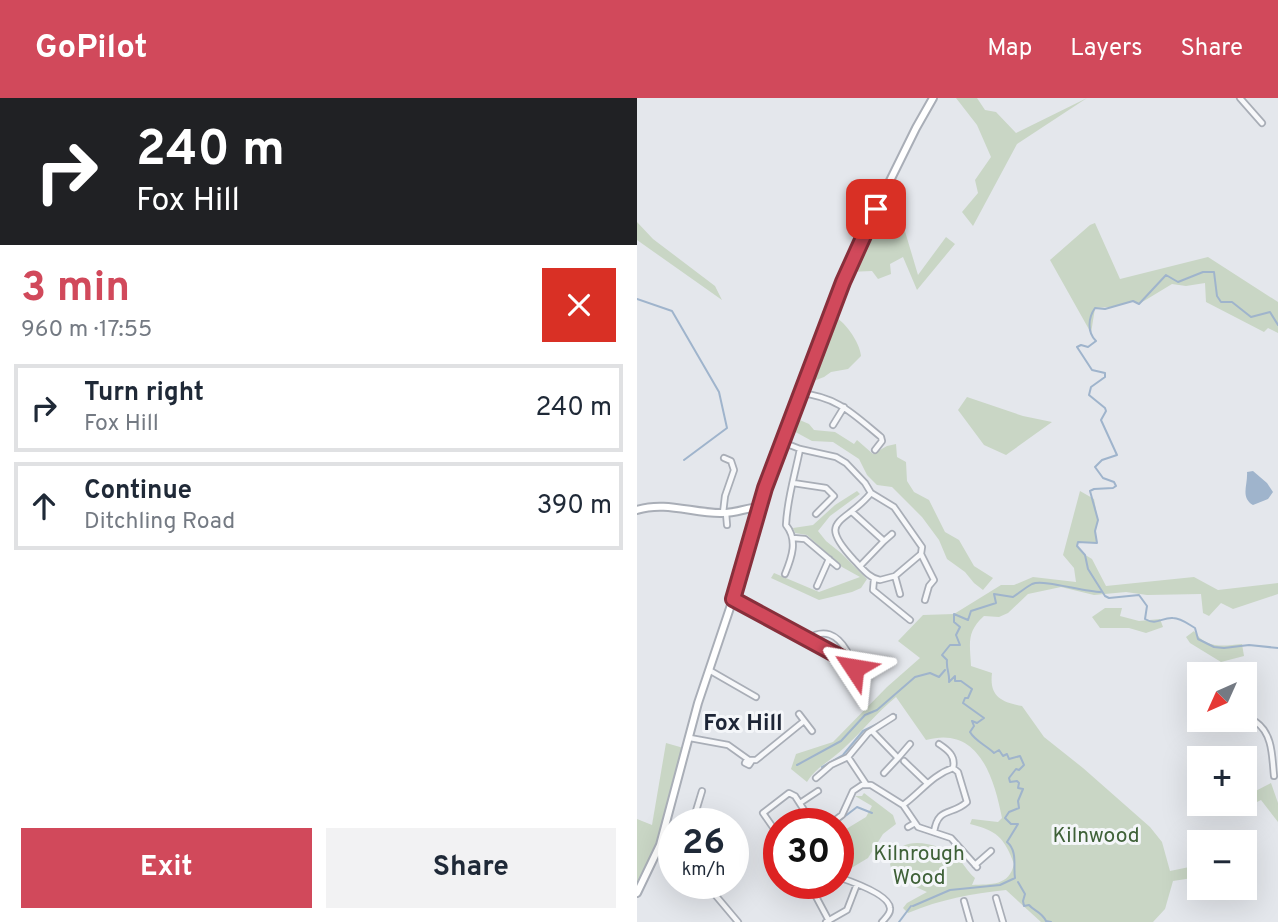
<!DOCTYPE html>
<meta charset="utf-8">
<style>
:root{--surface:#fff;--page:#f2f2f3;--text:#1f2937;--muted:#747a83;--line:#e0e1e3;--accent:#d1495b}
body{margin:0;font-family:Overpass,sans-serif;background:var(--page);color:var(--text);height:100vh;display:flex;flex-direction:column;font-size:26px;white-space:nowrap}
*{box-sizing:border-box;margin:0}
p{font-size:23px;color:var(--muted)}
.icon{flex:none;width:38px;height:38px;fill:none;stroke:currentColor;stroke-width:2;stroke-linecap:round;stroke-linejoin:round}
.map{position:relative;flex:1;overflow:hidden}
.drawer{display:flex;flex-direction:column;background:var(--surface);width:637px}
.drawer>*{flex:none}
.guide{background:#202124;color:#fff;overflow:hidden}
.needle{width:46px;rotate:225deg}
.buttons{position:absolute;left:550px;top:564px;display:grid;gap:14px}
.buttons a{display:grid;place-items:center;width:70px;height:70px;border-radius:0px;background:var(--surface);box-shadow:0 7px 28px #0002;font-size:35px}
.speed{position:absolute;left:21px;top:710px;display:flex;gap:14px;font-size:35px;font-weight:700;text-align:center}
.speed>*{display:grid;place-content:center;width:91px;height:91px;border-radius:50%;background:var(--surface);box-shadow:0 7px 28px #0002;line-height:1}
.speed small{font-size:18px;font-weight:400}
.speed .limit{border:10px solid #d22;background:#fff;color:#111}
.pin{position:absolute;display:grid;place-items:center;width:60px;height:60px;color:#fff;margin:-30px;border-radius:14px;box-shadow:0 4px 10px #0006}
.me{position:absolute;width:77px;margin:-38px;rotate:303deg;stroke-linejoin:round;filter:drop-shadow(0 0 5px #0008)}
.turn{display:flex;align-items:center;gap:24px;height:147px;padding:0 21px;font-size:32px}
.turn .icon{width:91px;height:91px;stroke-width:2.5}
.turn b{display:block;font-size:49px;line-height:60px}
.round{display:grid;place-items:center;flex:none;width:74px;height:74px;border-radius:0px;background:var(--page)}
.overview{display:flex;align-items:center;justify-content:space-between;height:119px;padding:0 21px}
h1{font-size:42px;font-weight:700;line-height:52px;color:var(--accent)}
.cta{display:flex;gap:14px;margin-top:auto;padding:14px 21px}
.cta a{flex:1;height:80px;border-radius:0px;background:var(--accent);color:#fff;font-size:28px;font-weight:700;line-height:80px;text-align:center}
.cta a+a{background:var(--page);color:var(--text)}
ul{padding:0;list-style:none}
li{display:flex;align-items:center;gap:21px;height:88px;margin:0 14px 10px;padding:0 7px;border:4px solid var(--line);border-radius:0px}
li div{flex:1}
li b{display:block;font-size:26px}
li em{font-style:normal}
header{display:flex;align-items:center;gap:42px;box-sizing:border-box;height:98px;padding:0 35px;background:var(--accent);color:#fff}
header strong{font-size:33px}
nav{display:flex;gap:38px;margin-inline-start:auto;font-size:24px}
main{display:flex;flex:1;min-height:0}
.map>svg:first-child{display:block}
.green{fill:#c9d6c5}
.water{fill:#9fb4cc}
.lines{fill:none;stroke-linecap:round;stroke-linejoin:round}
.stream{stroke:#9fb4cc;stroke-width:2}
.street-casing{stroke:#a9aeb7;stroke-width:8}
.secondary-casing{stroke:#a9aeb7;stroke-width:10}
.street{stroke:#f7f8fa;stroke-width:4.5}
.secondary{stroke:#fff;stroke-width:6}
.route-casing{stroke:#882f3b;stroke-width:18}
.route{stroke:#d1495b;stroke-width:12}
.labels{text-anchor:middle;stroke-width:6;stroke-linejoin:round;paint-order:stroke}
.park-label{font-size:21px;fill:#3f6138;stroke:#f4f6f9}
.neighbourhood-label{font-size:23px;font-weight:bold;fill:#1d2536;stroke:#f4f6f9}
</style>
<header>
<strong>GoPilot</strong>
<nav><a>Map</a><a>Layers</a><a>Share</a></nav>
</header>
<main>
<section class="drawer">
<div class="guide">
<div class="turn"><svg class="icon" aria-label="right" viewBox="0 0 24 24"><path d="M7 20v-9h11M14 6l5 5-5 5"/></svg><div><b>240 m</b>Fox Hill</div></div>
</div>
<div class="overview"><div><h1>3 min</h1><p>960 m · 17:55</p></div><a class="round" style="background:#d93025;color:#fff"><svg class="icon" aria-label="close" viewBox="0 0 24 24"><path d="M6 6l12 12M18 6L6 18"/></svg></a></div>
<ul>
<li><svg class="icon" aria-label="right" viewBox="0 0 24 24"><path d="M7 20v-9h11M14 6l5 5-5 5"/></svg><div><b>Turn right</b><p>Fox Hill</p></div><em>240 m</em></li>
<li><svg class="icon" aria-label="ahead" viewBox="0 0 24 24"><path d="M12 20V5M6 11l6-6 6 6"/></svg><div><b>Continue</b><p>Ditchling Road</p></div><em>390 m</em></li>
</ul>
<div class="cta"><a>Exit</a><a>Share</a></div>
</section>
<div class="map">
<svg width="641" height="824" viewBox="0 0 641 824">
<rect width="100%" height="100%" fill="#e4e7ec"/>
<path class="green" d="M319 0H340L348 12 359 14 379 35 450 0 380 46 336 128 325 114 341 95 338 82 354 59 340 27Z
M244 101 267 130 281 177 309 139 318 146 280 192 266 159 253 166 254 176 241 181 235 173 211 174Z
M0 124 16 141 78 188 85 202 0 142Z
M458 125 483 181 571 159 641 204V235L631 230 627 234 569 204 568 185 549 188 535 186 502 206 496 203 473 209 458 210 454 235 413 162 453 127Z
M194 216C207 222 223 244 224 258L211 271 194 274 187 279 166 287Z
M330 299 386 318 415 324 369 357 347 347 321 312Z
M158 320 172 326 177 332 198 334 217 346 220 342 236 356 250 348 259 346 260 359 269 364 270 383 277 394 292 402 308 434 322 442 337 468 356 480 346 492 337 485 328 474 310 461 302 442 285 419 255 389 240 387 230 377 222 361 196 344 175 343 153 331Z
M220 393 223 396 193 418 181 433 189 443 204 455 230 481 224 490 215 494 182 502 134 480 137 475 182 494 223 479 205 469 170 437 158 435 156 430 176 427 198 407Z
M443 393 457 401 461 422 458 433 460 445H441L440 448 445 455 455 461 469 488 557 479 581 492 641 485V496L596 511 584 505 572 518 566 515 564 496 510 497 489 494 457 497 424 489 391 496 371 515 362 519 347 518C329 534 333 546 334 568L355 575C352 599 365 604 385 608L407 639 446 670 513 729 525 744 533 773 562 767V779L536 783 528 811 516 824H404L369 792C334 796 304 801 271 815L266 810 270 805 290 794 270 785 255 774 253 766C257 761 261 752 266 748 280 740 309 749 320 759 327 766 330 773 338 780L335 787C355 786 372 788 377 766 368 740 359 732 333 726L335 721 361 724 365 720C357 680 342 627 289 642L259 599C239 615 225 634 207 650 195 662 179 669 170 684L154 671 159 656 196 644 250 589 283 560 261 543 286 517 317 516 364 487H377L396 479 439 484 437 470 426 457Z
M468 510H485L483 518 502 523 523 521 526 529 509 535 492 530H463L455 519Z
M557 533C569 551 586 548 605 546L607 558 584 564 553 545 549 539Z
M29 645 50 651 23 747 0 795V721L15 727Z
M634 685 641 705V724L624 702 598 715H590L589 708 595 705H607V699Z
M227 695 256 717 259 726 246 736 231 760 211 772 201 769V736L229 719 235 708 218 698H225Z"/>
<path class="water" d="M616 373 630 385 636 394 631 401 616 407C603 399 611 387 610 374Z"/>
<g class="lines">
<path class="stream" d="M0 201 35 213 82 294 90 330 47 362
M641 227 633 214 614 219 595 204H584L580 198 577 174H566L541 184 529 177 502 206 496 203 468 211 458 210C451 220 450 234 459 243L451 249 444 247 440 249 455 272 468 275V279L454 289 452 297 468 310 469 313 464 322 480 357 465 362 458 369 466 380 477 384 479 388 476 390 457 391 453 393 461 422 458 433 460 445 441 444 440 448 448 457 451 471 468 498 472 500 502 497 510 508 508 521C520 528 525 519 536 520 544 520 551 526 558 530L561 541 577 549 587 550 612 547 641 550
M160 667 204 643 228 617 240 612 278 579 293 575 302 579 308 572
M185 669 206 657 226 633 259 617
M198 726 220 709 235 715
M381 784 388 796 386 803 387 808 392 807C397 813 405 814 409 823L414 824
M276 808 313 792 363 787 378 780C376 769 381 753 370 744L381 726H374L368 720 372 714 382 710 381 703 386 691 381 690 382 685 380 683 373 684 372 680 379 671 382 672 387 667 383 658 372 661 370 656 366 658 362 652 357 655C350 648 338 643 333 634L337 628 335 623 340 625 347 620 326 605 328 600H331L335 591 324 583H318V578L312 584C313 576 309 571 310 562L305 557 313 547H323L319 537 323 529 317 524V516L331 522 334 513 359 505 357 496 376 499C382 495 388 490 395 486 407 481 446 494 464 494
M262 824 274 808"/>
<g class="street-casing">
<path id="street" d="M603 0 625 25
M163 295C201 299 216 316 244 339L245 343 238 352
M196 327 207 309
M145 344 163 351 199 359 209 365 228 385 234 395 257 409 285 449 284 456 297 482 292 488 288 502
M156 385 189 390 197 398 179 416
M234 395C208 427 178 420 217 462 225 470 232 480 243 482L258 478 284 456
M215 414 247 443 223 468
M86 415 88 398 97 372 94 363 87 360
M89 415 90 427
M156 440 168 441 200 468
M247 443 255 436
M148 476C155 459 161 442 149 427 150 401 158 377 163 351
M258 478 263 496
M237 481 236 492 273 522
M180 488 192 461
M96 501 218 567
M170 541C187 530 200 536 210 553L209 563
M217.5 570a4.5 4.5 0 1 1 9 0a4.5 4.5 0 1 1-9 0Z
M72 572 119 599
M162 616 175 633
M619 624C636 636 635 659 637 678
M236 634 261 660 273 646
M53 640 91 647 112 662H119L167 623
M302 646C311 652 319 658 316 670
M211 659 229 686
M110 661 114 664 112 667 108 665Z
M267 663 290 685
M247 675 261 660
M179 680 194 667 211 659 231 635 256 619
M163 705 181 693
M266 707C284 694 295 677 316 670L321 674 330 704C315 718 301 708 297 734
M55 726 65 693
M193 726 205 717 216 693 225 687H234L266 707 281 729 314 740 340 769
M271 729 278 725
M142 738 126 715 152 695 158 698 176 726
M23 747 37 752
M338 767 354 753
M201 779C213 783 252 796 253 810 254 816 248 820 245 824
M69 786 101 824
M177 786 176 793 192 823
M359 800 366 824
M327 803 333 824
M189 824 210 812 220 786"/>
</g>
<g class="secondary-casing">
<path id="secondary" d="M0 412C28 403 55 415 83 415 97 416 109 410 122 409
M0 795 23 747 61 605 96 501 125 397 166 287 206 184 239 111 279 30 296 0"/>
</g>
<use href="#street" class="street"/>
<use href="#secondary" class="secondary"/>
</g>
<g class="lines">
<g class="route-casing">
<path id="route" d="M217 570 218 567 96 501 128 390 206 184 239 111"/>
</g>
<use href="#route" class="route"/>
</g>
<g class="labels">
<g class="park-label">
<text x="459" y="744">Kilnwood</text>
<text x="282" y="762">Kilnrough<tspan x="282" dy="24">Wood</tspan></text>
</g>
<g class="neighbourhood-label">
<text x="106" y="632">Fox Hill</text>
</g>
</g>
</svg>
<div class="buttons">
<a><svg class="needle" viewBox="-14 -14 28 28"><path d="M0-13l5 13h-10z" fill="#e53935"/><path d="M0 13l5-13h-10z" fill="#747a83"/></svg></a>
<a>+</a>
<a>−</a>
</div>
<div class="speed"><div>26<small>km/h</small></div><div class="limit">30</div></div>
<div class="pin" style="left:239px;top:111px;background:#d93025"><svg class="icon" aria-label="arrive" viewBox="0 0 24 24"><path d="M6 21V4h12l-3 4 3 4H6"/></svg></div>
<svg class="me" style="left:217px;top:570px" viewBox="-20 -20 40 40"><path d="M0-17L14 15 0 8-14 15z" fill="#d1495b" stroke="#fff" stroke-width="4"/></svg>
</div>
</main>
